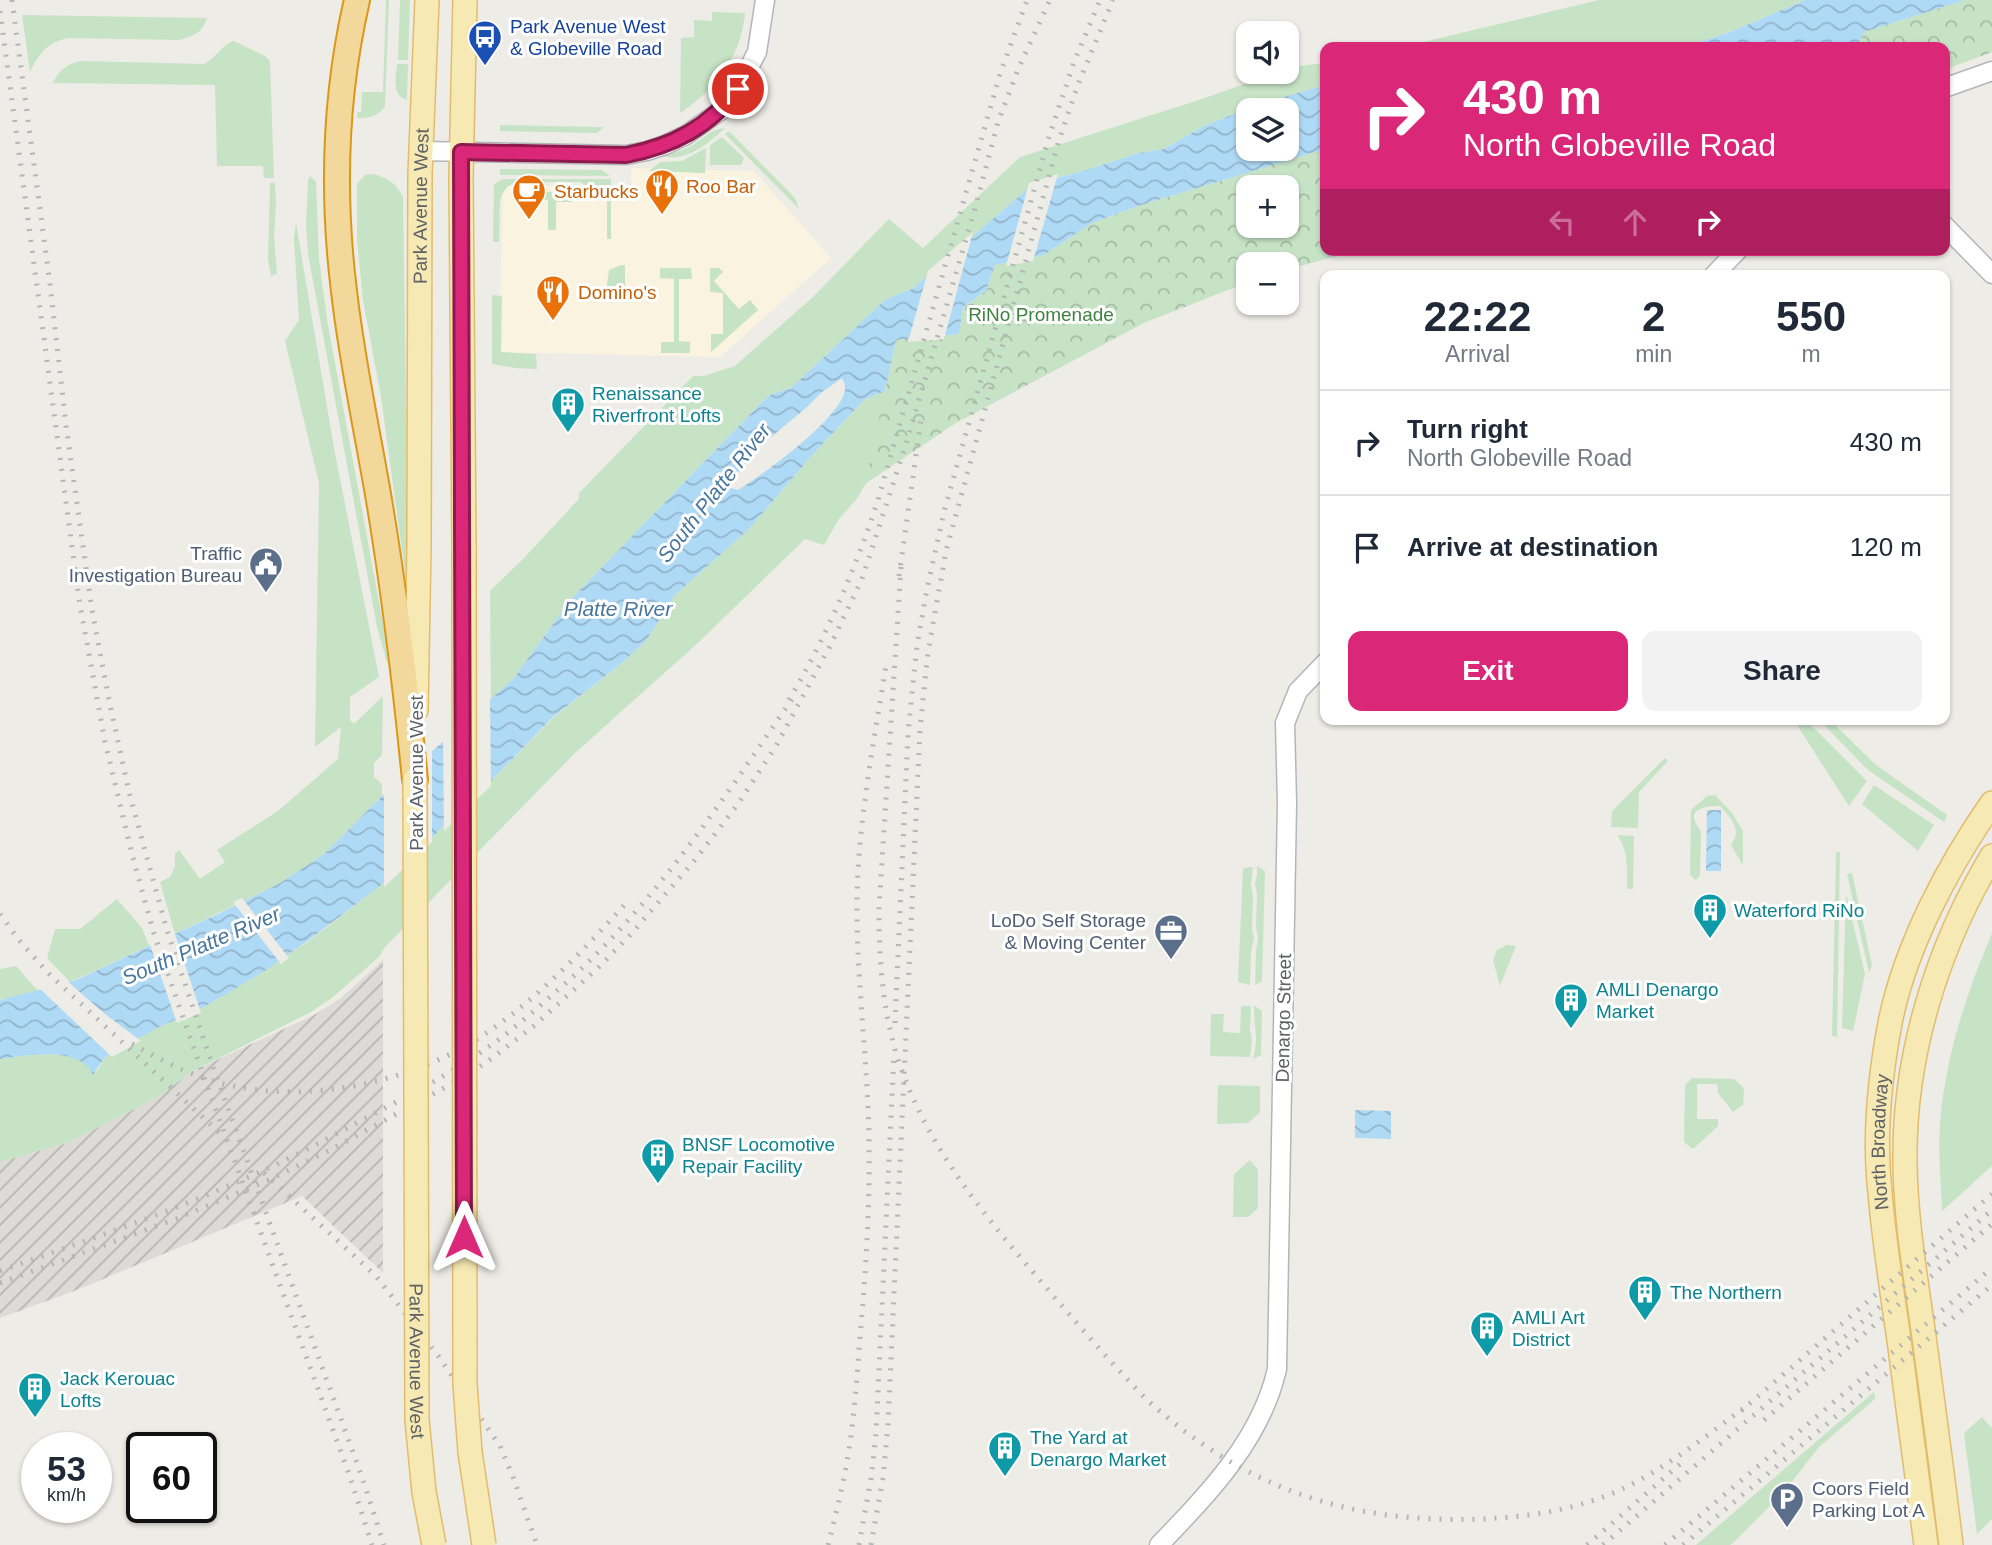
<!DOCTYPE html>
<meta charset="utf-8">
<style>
:root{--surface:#fff;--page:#f2f2f3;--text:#1f2937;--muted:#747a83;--line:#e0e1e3;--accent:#db2777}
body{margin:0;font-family:Arial,sans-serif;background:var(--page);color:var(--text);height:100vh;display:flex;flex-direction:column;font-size:26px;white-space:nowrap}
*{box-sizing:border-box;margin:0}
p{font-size:23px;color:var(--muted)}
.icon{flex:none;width:38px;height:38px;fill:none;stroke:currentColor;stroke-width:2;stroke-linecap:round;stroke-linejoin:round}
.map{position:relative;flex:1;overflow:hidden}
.panel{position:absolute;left:1320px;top:270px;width:630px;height:455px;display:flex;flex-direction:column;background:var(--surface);border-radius:14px;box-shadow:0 2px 5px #0004}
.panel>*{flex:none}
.banner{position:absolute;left:1320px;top:42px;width:630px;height:214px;border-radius:14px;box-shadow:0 2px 5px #0004;background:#db2777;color:#fff;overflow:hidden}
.tools{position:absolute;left:1236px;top:21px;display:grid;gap:14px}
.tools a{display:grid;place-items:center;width:63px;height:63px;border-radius:14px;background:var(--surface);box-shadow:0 2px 5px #0004;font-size:35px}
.speed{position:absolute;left:21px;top:1432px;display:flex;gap:14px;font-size:35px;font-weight:700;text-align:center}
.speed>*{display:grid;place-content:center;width:91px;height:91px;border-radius:50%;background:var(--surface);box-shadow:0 2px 5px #0004;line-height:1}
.speed small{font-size:18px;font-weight:400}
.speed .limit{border:4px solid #111;border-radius:10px;background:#fff;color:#111}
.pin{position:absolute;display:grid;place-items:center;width:60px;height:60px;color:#fff;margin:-30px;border:4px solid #fff;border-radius:50%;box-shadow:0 2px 7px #0007}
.me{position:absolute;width:77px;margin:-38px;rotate:0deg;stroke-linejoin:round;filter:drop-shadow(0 0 5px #0008)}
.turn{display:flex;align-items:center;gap:24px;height:147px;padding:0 28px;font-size:32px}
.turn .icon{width:91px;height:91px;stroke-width:2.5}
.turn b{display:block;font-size:49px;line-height:60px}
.lanes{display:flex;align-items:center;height:66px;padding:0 28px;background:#0003;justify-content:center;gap:35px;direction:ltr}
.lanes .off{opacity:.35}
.eta{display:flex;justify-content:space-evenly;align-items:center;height:119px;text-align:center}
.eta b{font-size:42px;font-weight:800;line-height:49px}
.button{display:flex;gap:14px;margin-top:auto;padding:14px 28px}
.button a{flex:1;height:80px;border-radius:14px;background:var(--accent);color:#fff;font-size:28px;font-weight:800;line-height:80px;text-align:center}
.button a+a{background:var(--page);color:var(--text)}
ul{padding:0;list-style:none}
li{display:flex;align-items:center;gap:21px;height:105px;padding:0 28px;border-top:2px solid var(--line)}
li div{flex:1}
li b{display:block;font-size:26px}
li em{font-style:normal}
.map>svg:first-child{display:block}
.commercial{fill:#faf3df}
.industrial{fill:url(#industrial-furrows)}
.grass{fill:#c7e3c6}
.park{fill:url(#park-crowns);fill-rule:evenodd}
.water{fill:url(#water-waves);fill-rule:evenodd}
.pier{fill:#eeece6}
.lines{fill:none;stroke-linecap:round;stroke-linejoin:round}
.minor-casing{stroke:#b3b6b9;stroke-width:21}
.major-casing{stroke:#e3bc6b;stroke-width:26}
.highway-casing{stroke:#dc9718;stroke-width:28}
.minor{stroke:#fff;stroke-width:18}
.major{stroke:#f7e9b3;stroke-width:23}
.highway{stroke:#f2d89a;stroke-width:24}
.rail{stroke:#b4b5b5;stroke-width:5;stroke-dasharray:2 9;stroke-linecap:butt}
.major-bridge-casing{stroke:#e3bc6b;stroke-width:26;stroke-linecap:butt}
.major-bridge{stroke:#f7e9b3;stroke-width:23}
.route-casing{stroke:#8e194d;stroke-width:18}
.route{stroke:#db2777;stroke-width:12}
.labels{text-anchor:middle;stroke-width:6;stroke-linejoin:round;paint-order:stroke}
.transit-label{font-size:19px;fill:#164399;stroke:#fff;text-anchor:start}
.food-label{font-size:19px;fill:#c56008;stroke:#fff;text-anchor:start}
.street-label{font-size:19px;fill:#5e6165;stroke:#fff}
.park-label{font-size:19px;fill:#3f8340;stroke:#fff}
.culture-label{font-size:19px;fill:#0d838f;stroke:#fff;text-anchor:start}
.service-label{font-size:19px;fill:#4e5e75;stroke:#fff;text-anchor:end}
.water-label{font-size:21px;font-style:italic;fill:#49769e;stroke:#fff}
</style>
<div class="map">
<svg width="1992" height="1545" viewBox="0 0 1992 1545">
<defs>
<pattern id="industrial-furrows" width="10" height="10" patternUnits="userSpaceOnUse" patternTransform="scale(1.75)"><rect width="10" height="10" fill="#dddbd8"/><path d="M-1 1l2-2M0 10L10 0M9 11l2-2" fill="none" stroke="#b6b5b3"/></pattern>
<pattern id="park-crowns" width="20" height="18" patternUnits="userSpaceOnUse" patternTransform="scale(1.75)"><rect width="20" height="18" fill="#c7e3c6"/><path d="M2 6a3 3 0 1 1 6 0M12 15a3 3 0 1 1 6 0" fill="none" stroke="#a5bba4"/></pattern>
<pattern id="water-waves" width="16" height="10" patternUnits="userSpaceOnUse" patternTransform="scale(1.75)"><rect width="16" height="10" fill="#afdaf6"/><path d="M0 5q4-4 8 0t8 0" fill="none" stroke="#92b4cb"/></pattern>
</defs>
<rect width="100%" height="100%" fill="#eeece6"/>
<path class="commercial" d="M631 168 754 171 831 258 720 357 499 352 503 185 631 188Z"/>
<path class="industrial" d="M383 960V1273L302 1196 77 1290 0 1318V1162L67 1143 156 1098 193 1071 316 1014 342 997Z"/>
<path class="grass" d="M386 0H389L385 106C377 117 370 118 357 118V112H361L362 92H383Z
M400 0H410L408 60H398Z
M1599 0H1805L1735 30 1685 47H1604L1597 44 1566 47H1402Z
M712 12 745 13C741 57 716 89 680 113L681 38 694 37V20L712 21Z
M22 15 207 18C201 34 195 35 180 40L68 38C47 43 39 53 30 72Z
M234 41 265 56 270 61 274 178H264L263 166H217L215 85 53 83C59 70 66 65 80 61L204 64C217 58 223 43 234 41Z
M1325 63V85L1257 105 1204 126 1164 149 1139 153 1083 171 1033 184 912 289 886 299 792 387 768 396 572 598 513 679 491 699 490 591 524 558 579 499V493L693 376H704L735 366 813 297 889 219 923 248 1020 157 1199 100 1278 72H1286V68L1289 67Z
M397 64H408L407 100C391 96 396 77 397 64Z
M500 125 604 127 597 133 500 131Z
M725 128C712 140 695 155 677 157 672 158 665 157 660 156 672 153 683 151 694 144 705 137 711 129 725 128Z
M729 131 795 198 799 209 725 134Z
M722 137 744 158 741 165H710V145Z
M706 148 705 173 649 171 660 162 682 161Z
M500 169 602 170 610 176 500 175Z
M372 174C387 177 396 183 403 197L409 602 381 397 363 300 357 240V184L365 175Z
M310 176 316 182 319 260 328 325 390 662 387 663 377 627 308 254 306 225 308 180Z
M503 179H611V239H607V190H590L581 182H516C507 186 503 191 500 200L499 242H493L494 184Z
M270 183H275L276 204 274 236 277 274 271 276 268 259Z
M519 191 562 192 572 199V202H556V230H548V200L514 199 515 195Z
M296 223 334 448 379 677 350 697V720L354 724 383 696 382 755 374 763V777L382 784V796L323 855 280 883 175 934 160 882 170 877 175 866V854L179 850 200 879 225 862 217 850 278 811 338 759 341 727 315 747 319 483 285 341 299 320 294 239Z
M621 265H625V293L606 292 609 270Z
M660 268H691L692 279H679V341L690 342V353H661V342H674V279L660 278Z
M710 268H719L723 272 714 281 739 309 750 300 758 310 711 352V334H723V293L710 292Z
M492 295 502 296 501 352 536 354 537 369 515 368 492 364Z
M891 367 865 485 856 500 839 519 824 545 805 539 700 641 574 754 385 947 379 957 333 997 311 1012 193 1071 156 1098 67 1143 0 1162V1059C26 1055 80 1045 93 1074L98 1070 105 1057 159 1027 206 1006 309 941 385 882 493 779 553 718 623 662 646 641 674 596 749 529 815 452 864 400 885 391Z
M1793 719H1805L1867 781 1849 806Z
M1818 719H1829L1876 765 1947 815 1944 822 1868 770Z
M1665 758 1668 761 1639 792 1638 828 1611 827 1612 811Z
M1874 785 1934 825 1918 851 1862 804Z
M1715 795 1732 813 1743 831V866L1731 845C1743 829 1731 819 1720 806 1703 806 1683 810 1701 831L1700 876 1696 880 1690 875 1691 810 1707 796Z
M1617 835 1634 836 1633 889H1627C1627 871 1629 851 1617 835Z
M1836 852H1840L1837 1037 1832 1036Z
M1257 866 1265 871 1262 981 1255 985 1256 950 1258 939 1256 927 1257 894 1255 883 1257 875Z
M1253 867 1251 884 1253 896 1252 929 1254 938 1251 951 1250 985 1238 982 1243 868Z
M1852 873 1872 965 1869 973 1847 874Z
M1846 893 1865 974 1853 1031 1842 1028Z
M117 899 142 928 149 946 70 982 47 958 55 929H80Z
M1992 933V1166L1942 1211C1941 1182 1938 1153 1940 1124 1945 1058 1966 994 1992 933Z
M1507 945 1516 946 1500 986 1493 960 1497 950Z
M16 966 38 991 0 1000V969Z
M1254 1005 1262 1011 1261 1055 1253 1059C1254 1052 1257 1042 1256 1036 1255 1025 1254 1016 1254 1005Z
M1241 1006H1251L1250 1029 1252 1041 1250 1057 1210 1056 1211 1014H1224L1223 1032 1240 1033Z
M1692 1078 1734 1079 1744 1088 1743 1105 1733 1112 1718 1093 1717 1084H1697V1119H1718V1126L1693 1149 1684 1142 1685 1085Z
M1218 1085 1260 1086V1112L1248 1123 1217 1124Z
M1250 1160 1258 1170V1208L1248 1217H1233L1234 1174Z
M1874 1392 1875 1399 1819 1447 1784 1492 1736 1540 1730 1545H1696Z
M1982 1417 1992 1428V1519L1977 1534 1964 1433Z"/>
<path class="park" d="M1965 0H1992V52L1944 70V47H1857L1864 32Z
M1325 149V250H1358L1286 270V264H1248V282L1144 323 956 423 865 484 896 340 959 334 963 307 986 291 995 265 1044 255 1092 223 1141 205ZM1248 187H1286V226H1248Z"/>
<path class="water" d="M1805 0H1965L1864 32 1857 47H1836L1834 42 1820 47H1685L1735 30Z
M1325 85V149L1141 205 1092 223 1044 255 995 265 986 291 963 307 959 334 896 340 885 391 864 400 815 452 749 529 674 596 646 641 623 662 552 718 493 779 385 882 309 940 266 970 206 1006 159 1027 105 1057 93 1075C80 1045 27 1055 0 1059V1000L76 980 220 913 280 883 323 855 382 796 513 679 572 598 768 396 792 387 886 299 912 289 1033 184 1083 171 1139 153 1164 149 1204 126 1257 105ZM1248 110H1286V149H1248ZM842 378C845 384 846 388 844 394 833 424 765 473 738 490L731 488V481L758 448 807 407 822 392Z
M1707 810H1721V871H1706Z
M1355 1110 1391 1111V1139L1355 1138Z"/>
<path class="pier" d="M1058 174 1033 261 1006 266 1029 183Z
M973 232 944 339 908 342 928 271Z
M490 695 491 786 444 831 443 737Z
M432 747V842L384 887V789Z
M242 898 289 958 281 964 233 902Z
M174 931 201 1013 177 1023 149 942Z
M66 980 105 1014 141 1041 112 1057 38 987Z"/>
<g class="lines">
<g class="minor-casing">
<path id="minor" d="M1944 88 1992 71
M421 151 626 155 647 151 665 145 686 135 723 109 738 89 757 52 765 0
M1944 225 1992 274
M1714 275 1738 250
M1159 1545C1208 1494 1261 1440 1277 1369L1287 803 1285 723 1298 691 1325 663"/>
</g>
<g class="major-casing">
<g id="major">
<path d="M464 547 461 177 465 0"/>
<path id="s1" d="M416 710 419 547 420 174 427 0"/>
<path id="s2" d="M1926 1545C1917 1477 1908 1408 1899 1340 1892 1291 1884 1242 1880 1192 1874 1139 1880 1076 1890 1023 1905 947 1948 866 1992 803"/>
<path d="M1951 1545C1943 1478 1934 1411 1925 1344 1917 1285 1906 1225 1905 1165 1903 1057 1937 948 1992 856"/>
</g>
</g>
<g class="highway-casing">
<path id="highway" d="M357 0C335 95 332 194 344 291 352 363 368 434 380 506 395 597 406 688 415 780"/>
</g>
<use href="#minor" class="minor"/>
<use href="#major" class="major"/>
<use href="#highway" class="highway"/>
<path class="rail" d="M12 0 50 284 66 425 92 610 109 700 129 792 166 927 213 1067 362 1477 384 1545
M0 11 79 599 105 742 132 854 154 934 200 1066 349 1474 372 1545
M901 567 879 908C879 958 882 1008 897 1056 926 1148 988 1220 1050 1292 1081 1328 1112 1364 1146 1399 1244 1488 1348 1524 1481 1519 1528 1517 1576 1510 1620 1490 1667 1468 1707 1435 1748 1405
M899 576 921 420
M789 700C826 637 855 570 878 500L1000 74 1027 0
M0 914 18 939 47 972 225 1138
M895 1023 908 733 917 645 927 589 944 512 1048 140 1074 62 1100 0
M132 1044C161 1060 191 1076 224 1084 305 1104 404 1084 474 1041 533 1004 581 953 627 902
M264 1173 376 1276 439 1357 500 1446 513 1477 537 1545
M0 1271C93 1238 187 1207 277 1164 307 1150 336 1134 366 1118 410 1095 454 1072 494 1043 519 1025 543 1003 567 982 659 899 727 793 797 692
M0 1283 176 1219 271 1179 332 1149 457 1081 491 1059 535 1025 599 967 632 933 694 861 738 804 776 746 830 646 862 579 907 441 976 205 998 122 1019 67 1050 0
M1741 1411 1992 1194
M1764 1420 1992 1224
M828 1545C835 1518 842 1490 847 1462 854 1421 857 1378 860 1336 866 1271 870 1206 869 1141 868 1051 853 961 858 871 862 802 875 734 886 666
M859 1545 871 1479 876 1434 894 1054
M871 1545 883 1478 888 1425 920 729 928 652 946 551 1059 140 1079 82 1113 0
M1587 1545 1680 1464
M1603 1545 1992 1210
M1665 1545 1992 1268
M1683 1545 1992 1285"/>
<g class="major-bridge-casing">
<g id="major-bridge">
<path d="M464 547 465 1384 470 1452 484 1545"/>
<path id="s3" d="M415 780 417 1420 424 1492 434 1545"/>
</g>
</g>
<use href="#major-bridge" class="major-bridge"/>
</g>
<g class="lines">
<g class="route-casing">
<path id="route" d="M464 1237 461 152 626 155C673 146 709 127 738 89"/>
</g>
<use href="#route" class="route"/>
</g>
<defs>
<g id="bus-pin" transform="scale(1.75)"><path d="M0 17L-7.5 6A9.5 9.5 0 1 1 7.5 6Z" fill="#1a4fb4" stroke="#fff"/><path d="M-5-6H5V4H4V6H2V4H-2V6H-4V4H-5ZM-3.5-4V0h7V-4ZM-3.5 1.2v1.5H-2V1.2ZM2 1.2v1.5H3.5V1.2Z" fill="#fff"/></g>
<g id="restaurant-pin" transform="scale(1.75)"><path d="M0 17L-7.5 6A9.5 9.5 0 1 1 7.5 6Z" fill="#e8710a" stroke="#fff"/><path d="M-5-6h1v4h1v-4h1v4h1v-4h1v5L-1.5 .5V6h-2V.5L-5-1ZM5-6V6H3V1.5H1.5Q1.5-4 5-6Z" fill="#fff"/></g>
<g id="cafe-pin" transform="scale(1.75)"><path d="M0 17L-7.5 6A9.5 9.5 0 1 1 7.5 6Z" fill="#e8710a" stroke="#fff"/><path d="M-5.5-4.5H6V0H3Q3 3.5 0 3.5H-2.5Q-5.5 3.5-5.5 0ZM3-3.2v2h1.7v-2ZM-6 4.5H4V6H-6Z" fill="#fff"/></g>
<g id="building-pin" transform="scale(1.75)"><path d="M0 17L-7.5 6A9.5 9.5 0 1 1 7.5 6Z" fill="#0f9aa8" stroke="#fff"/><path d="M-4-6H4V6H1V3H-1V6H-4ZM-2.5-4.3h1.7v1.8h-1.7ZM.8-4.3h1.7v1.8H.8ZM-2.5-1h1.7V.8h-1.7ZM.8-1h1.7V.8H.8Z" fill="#fff"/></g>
<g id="civic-pin" transform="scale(1.75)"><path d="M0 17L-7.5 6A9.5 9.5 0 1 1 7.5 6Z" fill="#5c6f8a" stroke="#fff"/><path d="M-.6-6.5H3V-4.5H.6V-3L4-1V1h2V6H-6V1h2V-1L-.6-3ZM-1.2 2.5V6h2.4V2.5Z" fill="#fff"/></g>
<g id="office-pin" transform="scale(1.75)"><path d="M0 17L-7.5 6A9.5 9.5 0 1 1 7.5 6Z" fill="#5c6f8a" stroke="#fff"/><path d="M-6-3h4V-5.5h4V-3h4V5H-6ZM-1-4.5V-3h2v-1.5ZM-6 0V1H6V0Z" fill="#fff"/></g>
<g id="parking-pin" transform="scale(1.75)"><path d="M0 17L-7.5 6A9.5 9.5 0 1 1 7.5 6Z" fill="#5c6f8a" stroke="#fff"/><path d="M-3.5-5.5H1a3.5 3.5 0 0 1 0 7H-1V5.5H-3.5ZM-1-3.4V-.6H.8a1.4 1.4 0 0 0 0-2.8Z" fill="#fff"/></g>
</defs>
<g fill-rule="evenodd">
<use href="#bus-pin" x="485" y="37"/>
<use href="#restaurant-pin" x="662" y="186"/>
<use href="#cafe-pin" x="529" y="191"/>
<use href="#restaurant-pin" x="553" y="292"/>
<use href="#building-pin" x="568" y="404"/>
<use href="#civic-pin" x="266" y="564"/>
<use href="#building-pin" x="1710" y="910"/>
<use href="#office-pin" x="1171" y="931"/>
<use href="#building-pin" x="1571" y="1000"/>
<use href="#building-pin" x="658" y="1155"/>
<use href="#building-pin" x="1645" y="1292"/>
<use href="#building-pin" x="1487" y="1328"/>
<use href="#building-pin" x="35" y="1389"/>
<use href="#building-pin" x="1005" y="1448"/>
<use href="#parking-pin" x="1787" y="1499"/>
</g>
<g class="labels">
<g class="transit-label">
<text x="510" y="33">Park Avenue West<tspan x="510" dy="22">&amp; Globeville Road</tspan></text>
</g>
<g class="food-label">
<text x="686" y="193">Roo Bar</text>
<text x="554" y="198">Starbucks</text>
<text x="578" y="299">Domino's</text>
</g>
<g class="street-label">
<text dy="7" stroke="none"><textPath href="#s1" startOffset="504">Park Avenue West</textPath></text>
<text transform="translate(416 773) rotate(-90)" y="7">Park Avenue West</text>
<text transform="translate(1283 1018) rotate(-89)" y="7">Denargo Street</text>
<text dy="7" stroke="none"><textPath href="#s2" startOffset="406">North Broadway</textPath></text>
<text dy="7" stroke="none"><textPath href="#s3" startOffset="581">Park Avenue West</textPath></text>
</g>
<g class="park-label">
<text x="1041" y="321">RiNo Promenade</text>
</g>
<g class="culture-label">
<text x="592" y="400">Renaissance<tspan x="592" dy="22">Riverfront Lofts</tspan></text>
<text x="1734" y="917">Waterford RiNo</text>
<text x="1596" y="996">AMLI Denargo<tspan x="1596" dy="22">Market</tspan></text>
<text x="682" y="1151">BNSF Locomotive<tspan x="682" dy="22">Repair Facility</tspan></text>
<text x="1670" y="1299">The Northern</text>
<text x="1512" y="1324">AMLI Art<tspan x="1512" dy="22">District</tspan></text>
<text x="60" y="1385">Jack Kerouac<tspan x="60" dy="22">Lofts</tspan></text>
<text x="1030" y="1444">The Yard at<tspan x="1030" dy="22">Denargo Market</tspan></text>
</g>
<g class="service-label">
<text x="242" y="560">Traffic<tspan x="242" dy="22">Investigation Bureau</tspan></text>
<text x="1146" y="927">LoDo Self Storage<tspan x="1146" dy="22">&amp; Moving Center</tspan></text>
<text x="1812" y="1495" text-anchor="start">Coors Field<tspan x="1812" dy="22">Parking Lot A</tspan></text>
</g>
<g class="water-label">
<text transform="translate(714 493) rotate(-52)" y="7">South Platte River</text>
<text x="618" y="616">Platte River</text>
<text transform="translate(201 946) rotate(-23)" y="7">South Platte River</text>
</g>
</g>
</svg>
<div class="tools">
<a><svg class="icon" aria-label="sound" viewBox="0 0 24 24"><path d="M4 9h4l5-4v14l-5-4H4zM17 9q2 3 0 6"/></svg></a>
<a><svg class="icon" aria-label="layers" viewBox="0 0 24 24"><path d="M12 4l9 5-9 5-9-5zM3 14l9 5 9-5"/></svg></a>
<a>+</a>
<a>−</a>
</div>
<div class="speed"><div>53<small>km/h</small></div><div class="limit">60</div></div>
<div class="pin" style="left:738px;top:89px;background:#d93025"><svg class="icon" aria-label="arrive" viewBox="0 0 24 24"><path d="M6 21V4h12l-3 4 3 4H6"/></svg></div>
<svg class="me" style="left:464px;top:1237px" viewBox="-20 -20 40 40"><path d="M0-17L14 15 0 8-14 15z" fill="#db2777" stroke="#fff" stroke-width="4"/></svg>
<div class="banner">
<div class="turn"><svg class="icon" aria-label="right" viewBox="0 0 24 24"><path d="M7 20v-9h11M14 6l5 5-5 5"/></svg><div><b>430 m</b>North Globeville Road</div></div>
<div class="lanes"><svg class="icon off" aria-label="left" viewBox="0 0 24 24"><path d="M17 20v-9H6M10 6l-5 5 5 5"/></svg><svg class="icon off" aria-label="ahead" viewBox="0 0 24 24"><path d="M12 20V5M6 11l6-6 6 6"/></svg><svg class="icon" aria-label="right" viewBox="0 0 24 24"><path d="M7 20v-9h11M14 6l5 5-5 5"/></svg></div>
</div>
<section class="panel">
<div class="eta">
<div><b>22:22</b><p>Arrival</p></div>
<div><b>2</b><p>min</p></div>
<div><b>550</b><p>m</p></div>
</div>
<ul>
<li><svg class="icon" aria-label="right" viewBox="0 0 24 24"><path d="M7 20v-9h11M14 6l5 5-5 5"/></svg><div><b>Turn right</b><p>North Globeville Road</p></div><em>430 m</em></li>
<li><svg class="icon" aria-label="arrive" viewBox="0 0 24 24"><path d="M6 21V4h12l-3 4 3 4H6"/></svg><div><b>Arrive at destination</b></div><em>120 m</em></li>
</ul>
<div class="button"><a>Exit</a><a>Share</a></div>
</section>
</div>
